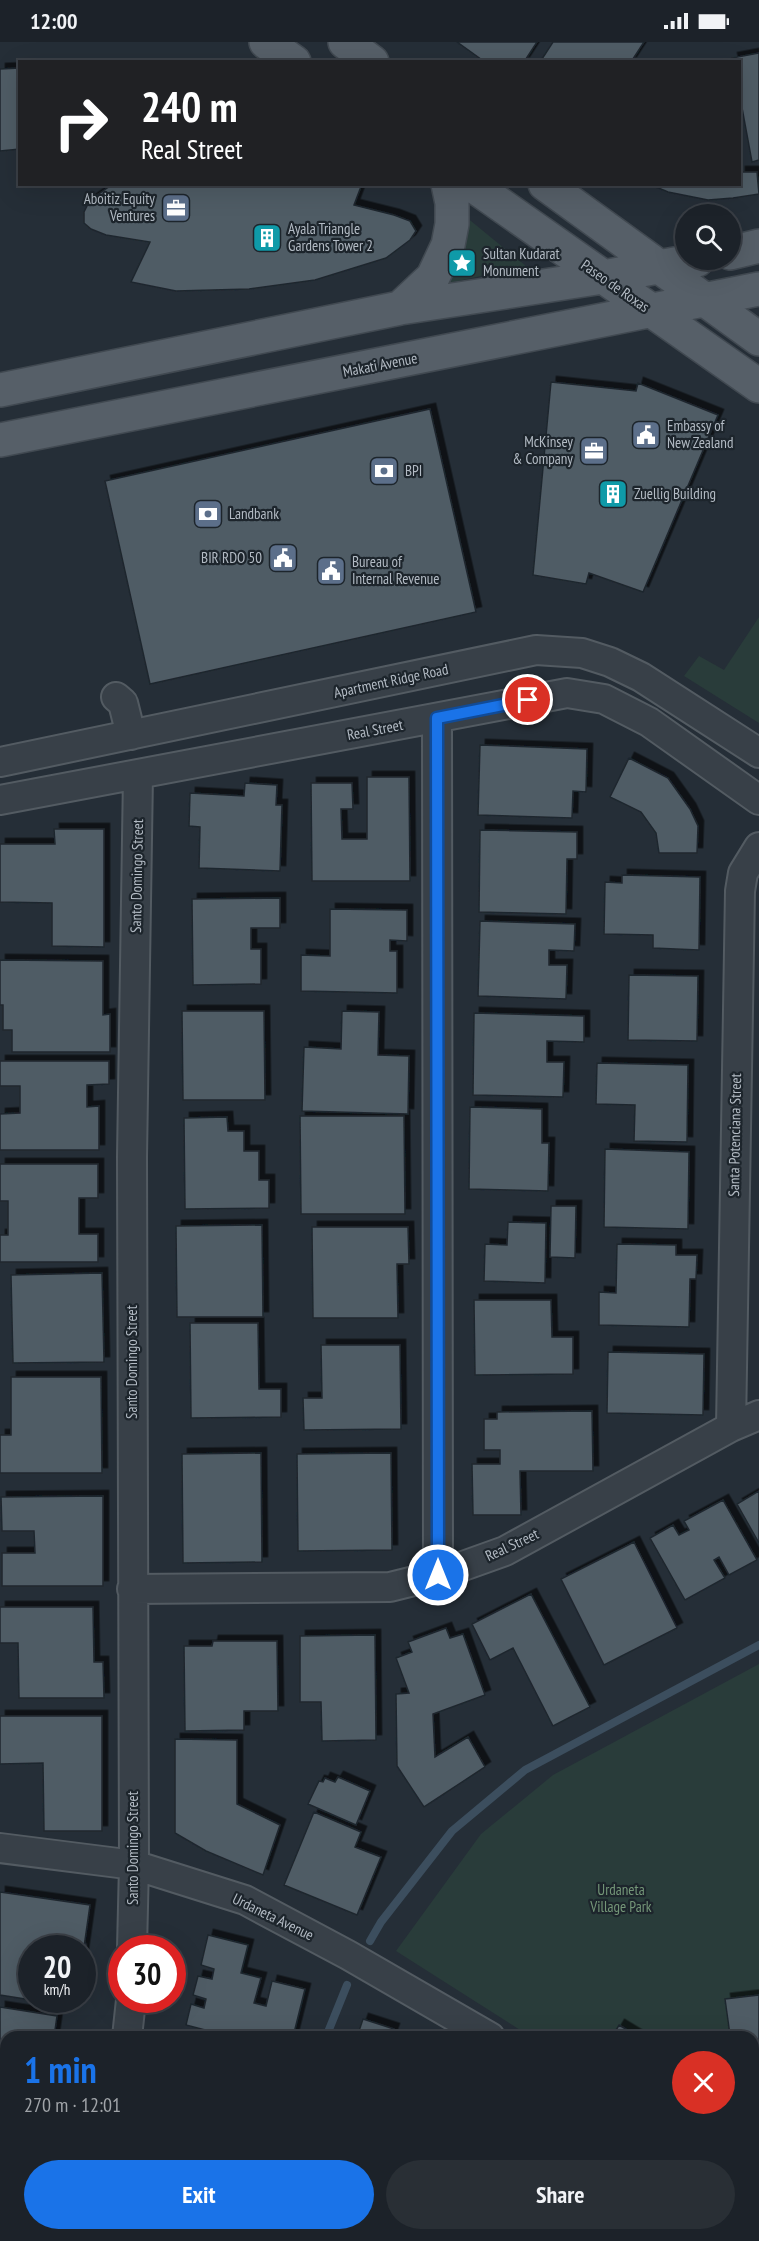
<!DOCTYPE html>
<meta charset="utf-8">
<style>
:root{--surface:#1c2229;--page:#292f35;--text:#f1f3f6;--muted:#a0a4a8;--line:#3a3f46;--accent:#1a73e8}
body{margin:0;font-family:"PT Sans Narrow",sans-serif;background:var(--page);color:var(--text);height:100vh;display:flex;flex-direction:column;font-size:22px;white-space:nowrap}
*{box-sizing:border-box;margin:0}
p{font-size:20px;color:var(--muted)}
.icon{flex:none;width:33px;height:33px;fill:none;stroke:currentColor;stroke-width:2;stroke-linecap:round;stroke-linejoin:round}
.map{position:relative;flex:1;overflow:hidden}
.details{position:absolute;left:0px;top:1989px;width:759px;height:210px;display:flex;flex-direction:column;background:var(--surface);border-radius:18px 18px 0 0;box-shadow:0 6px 24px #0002,0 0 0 2px var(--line)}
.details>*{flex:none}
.top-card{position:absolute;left:18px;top:18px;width:723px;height:126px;border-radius:0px;box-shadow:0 6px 24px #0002,0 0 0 2px var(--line);background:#202124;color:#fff;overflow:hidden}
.fabs{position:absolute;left:675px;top:162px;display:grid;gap:12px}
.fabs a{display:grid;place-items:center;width:66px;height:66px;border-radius:50%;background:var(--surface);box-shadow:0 6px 24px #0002,0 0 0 2px var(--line);font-size:30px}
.speed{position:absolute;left:18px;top:1893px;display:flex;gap:12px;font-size:30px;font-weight:700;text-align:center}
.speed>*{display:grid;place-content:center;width:78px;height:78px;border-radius:50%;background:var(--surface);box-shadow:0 6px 24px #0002,0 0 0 2px var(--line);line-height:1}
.speed small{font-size:15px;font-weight:400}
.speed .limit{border:9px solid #d22;background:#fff;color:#111}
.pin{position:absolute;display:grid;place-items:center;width:51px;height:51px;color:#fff;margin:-26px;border:3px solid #fff;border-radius:50%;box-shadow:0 2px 6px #0007}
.me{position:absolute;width:66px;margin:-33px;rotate:0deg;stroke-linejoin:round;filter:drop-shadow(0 0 4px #0008)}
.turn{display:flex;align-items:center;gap:21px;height:126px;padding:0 24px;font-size:27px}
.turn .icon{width:78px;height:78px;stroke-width:2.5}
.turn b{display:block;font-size:42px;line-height:51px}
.round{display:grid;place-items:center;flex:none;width:63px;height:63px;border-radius:32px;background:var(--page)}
.headline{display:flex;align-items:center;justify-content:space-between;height:102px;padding:0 24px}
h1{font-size:36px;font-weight:700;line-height:45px;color:var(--accent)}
.primary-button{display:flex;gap:12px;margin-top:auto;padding:12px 24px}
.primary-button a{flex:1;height:69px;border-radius:36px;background:var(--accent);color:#fff;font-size:24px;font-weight:700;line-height:69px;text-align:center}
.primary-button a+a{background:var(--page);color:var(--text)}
.status{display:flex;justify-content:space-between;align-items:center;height:42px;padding:0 30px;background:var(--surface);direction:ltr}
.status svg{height:16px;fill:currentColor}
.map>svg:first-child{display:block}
.green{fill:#293c3a}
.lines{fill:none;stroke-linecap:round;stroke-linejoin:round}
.stream{stroke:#3c4e5e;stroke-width:8}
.building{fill:#505b65;stroke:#1f272e;stroke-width:1.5;filter:url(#shadow)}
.minor-casing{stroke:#535b62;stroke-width:32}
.major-casing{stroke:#414951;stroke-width:36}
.minor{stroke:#384048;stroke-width:28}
.major{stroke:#565f68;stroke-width:33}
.route-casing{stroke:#114b97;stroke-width:15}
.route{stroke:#1a73e8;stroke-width:10}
.labels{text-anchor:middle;stroke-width:4.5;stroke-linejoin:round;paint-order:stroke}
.poi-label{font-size:15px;fill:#b3bbc4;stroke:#1d252c;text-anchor:start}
.street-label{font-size:15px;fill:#b3bbc4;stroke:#1d252c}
.park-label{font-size:15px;fill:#749678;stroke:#1d252c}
</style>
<div class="status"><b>12:00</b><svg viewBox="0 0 49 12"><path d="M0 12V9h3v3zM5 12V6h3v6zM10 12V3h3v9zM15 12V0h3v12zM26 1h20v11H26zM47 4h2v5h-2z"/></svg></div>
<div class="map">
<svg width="759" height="2199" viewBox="0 0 759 2199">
<defs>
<filter id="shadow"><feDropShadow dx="5.5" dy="-5.5" stdDeviation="0" flood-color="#0009"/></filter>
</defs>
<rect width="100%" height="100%" fill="#252e37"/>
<path class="green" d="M460 170 526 224 431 245Z
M759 575V681L684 634 699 614 724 628Z
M759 1622V2116L753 2113V1995H531L396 1909 481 1792 553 1733Z"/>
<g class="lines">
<path class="stream" d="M370 1899 381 1880 452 1789 525 1728 759 1603
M326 1995 347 1943
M268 2199 270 2193"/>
</g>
<path class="building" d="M457 0H537L524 20H485Z
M553 0H644L631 20H540Z
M759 11V118L752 120 740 55V20H733L732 16Z
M20 26V107L0 109V27Z
M740 130H757L759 152 733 156 708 158 668 150 649 142H740Z
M113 142H362L354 163 394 173 410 179 416 189 410 198 386 216 315 238 249 247 176 249 131 240 150 200 106 193 91 187 84 181V170L90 158Z
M551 340 636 349 638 341 718 373 643 550 589 531 586 542 533 533Z
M430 367 476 570 150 642 105 439Z
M480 703 587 707 586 750 573 749 572 776 478 773Z
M629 716 668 736 690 767 698 784 697 811H659L656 791 641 770 610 755Z
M367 735H409L410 839H312L311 741H352L353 767H341L342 797H367Z
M245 741 277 743 276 763H282L280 829 199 826 200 785 189 784 190 751 244 754Z
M54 787H104V905L52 904V861L0 860V802H55Z
M480 788 577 790V817H567L566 872 479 870Z
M622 833 700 835 699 908 653 906V893L604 892 605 840 622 841Z
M280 856V886H251V907H261V942L193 943 192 857Z
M330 867 407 868V899L390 898V909H397V951L301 949V913L330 914Z
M480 879 575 882 574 909 549 908V923H567L566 957 478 954Z
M0 918 103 919V973L110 972V1010H12V988H3V963H0Z
M629 933 698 934 697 999 628 998Z
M182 969H264L265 1058H183Z
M342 969 379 970 378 1013 409 1014 408 1072 302 1069 304 1005 341 1007Z
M474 971 584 974V1000L547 999V1020H564L563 1055 473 1053Z
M0 1019H109V1042L87 1043V1065L99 1064V1108H0V1072L20 1071V1044H0Z
M597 1021 688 1023 687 1100 634 1099 635 1063 596 1062Z
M470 1065 542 1067V1101H549L548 1149 469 1147Z
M300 1074H404L405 1172H301Z
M227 1075 228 1089H244V1109H259V1138H269V1166L185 1167 184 1076Z
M605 1107 689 1110 688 1187 604 1185Z
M0 1122H98V1156H79V1192H98V1220H0V1193H8V1159H0Z
M551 1164H576L575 1216 550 1215Z
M508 1180 546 1181 545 1241 484 1239 485 1202 507 1203Z
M262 1183 263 1275H177L176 1184Z
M312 1185H408L409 1222H397L398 1276H313Z
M617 1202 676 1203V1213H697L696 1237H690L689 1285 599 1283V1250L616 1251Z
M102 1231 104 1320 13 1321 11 1233Z
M474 1258H551L552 1295H573V1332L475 1333Z
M190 1281H258L259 1347H281V1375L191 1376Z
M321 1303H400L401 1387 304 1388 303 1356H322Z
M608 1310 704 1312 703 1373 607 1371Z
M11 1335H101L102 1431H0V1393H11Z
M592 1369 593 1429H520L521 1473H473L472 1422H500V1408H484V1377H497V1370Z
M261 1411 262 1520 183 1521 182 1412Z
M391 1411 392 1508 298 1509 297 1412Z
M759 1449V1501L737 1462Z
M103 1454V1544H2V1511H35L34 1489H2L1 1455Z
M723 1458 757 1518 729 1533 719 1515 714 1518 725 1536 685 1558 650 1496 673 1483 679 1493 689 1488 684 1479Z
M634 1500 677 1586 604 1623 561 1537Z
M531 1552 590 1665 553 1684 513 1606 490 1618 472 1582Z
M0 1565H93L94 1620H103L104 1656H19L18 1601H0Z
M446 1586 450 1596 463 1592 485 1653 433 1672 435 1715 468 1695 485 1725 424 1765 397 1724 396 1652 409 1651 396 1616 412 1610 408 1600Z
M375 1593 376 1698 322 1699 321 1660H300V1594Z
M213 1599H277L278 1669H244V1688L185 1689 184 1604H212Z
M0 1674H102V1789H44L43 1721 0 1722Z
M175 1697 237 1698V1762L280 1783 263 1833 206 1809 175 1791Z
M338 1735 370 1749 356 1783 308 1762 319 1739 323 1740 325 1736 335 1740Z
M314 1770 361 1790 355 1805 381 1815 357 1873 284 1843Z
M0 1850 90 1863 82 1919V1906H32V1958H77L76 1965 0 1953Z
M208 1893 248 1903 241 1931 261 1936 254 1961 266 1964 272 1939 305 1947 293 1995H232L186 1983 191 1962 204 1966 206 1957 193 1953 198 1934 212 1937 214 1927 201 1923Z
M759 1953V2107L753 2108V1995H715L730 1993 725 1957Z
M0 1965 57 1974 54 1995H6V2054L0 2053Z
M363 1977 394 1987 391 1995H357Z
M619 1983 639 1995H612Z
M0 2083 6 2084V2144L0 2142Z
M0 2173 6 2175V2193H47L45 2199H0Z
M290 2193H295L320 2199H289Z
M354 2193H408L406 2199H372Z
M486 2193H524L538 2199H485Z
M546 2193H595L593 2199H560Z
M610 2193H736L743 2197 742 2199H610L608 2198Z"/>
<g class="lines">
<g class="minor-casing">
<path id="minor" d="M116 655 123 661 131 693
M437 676 438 1533
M0 720 536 608 582 611 610 620 641 635 759 711
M0 758 567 651 604 657 649 680 759 758
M731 1385 740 849 743 831 759 805
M132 1547 390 1545 438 1533 505 1509 731 1385 759 1373
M0 1806 134 1823 245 1858 348 1913 490 1995
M132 1906 134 1823 132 1115 138 733
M127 1995 131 1958
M753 2140 759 2144
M84 2199 86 2193
M445 2199 446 2193"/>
</g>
<g class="major-casing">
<path id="major" d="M266 0 294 20
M345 0 372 20
M471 142 759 344
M545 142 759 297
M730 211 759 204
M400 266 433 235 448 203 452 182V161L448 142
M0 348 400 266 603 235 697 218
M0 398 759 247"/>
</g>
<use href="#minor" class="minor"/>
<use href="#major" class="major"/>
</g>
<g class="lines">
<g class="route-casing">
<path id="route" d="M438 1533 437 676 528 658"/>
</g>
<use href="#route" class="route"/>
</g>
<defs>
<g id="office-square" transform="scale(1.5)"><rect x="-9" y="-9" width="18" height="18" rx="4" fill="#5c6f8a" stroke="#1d252c"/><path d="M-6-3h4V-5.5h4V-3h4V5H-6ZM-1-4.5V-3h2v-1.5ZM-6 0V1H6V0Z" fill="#fff"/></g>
<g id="building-square" transform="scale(1.5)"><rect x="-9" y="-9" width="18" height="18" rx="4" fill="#0f9aa8" stroke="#1d252c"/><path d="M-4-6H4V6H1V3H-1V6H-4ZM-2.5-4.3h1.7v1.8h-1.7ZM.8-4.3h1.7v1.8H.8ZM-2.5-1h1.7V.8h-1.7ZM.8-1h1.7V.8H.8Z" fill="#fff"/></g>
<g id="sight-square" transform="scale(1.5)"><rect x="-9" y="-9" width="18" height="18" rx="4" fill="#0f9aa8" stroke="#1d252c"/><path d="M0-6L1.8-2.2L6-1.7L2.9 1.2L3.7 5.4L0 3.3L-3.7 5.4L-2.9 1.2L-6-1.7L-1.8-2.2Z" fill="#fff"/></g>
<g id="civic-square" transform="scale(1.5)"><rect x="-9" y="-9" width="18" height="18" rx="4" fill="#5c6f8a" stroke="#1d252c"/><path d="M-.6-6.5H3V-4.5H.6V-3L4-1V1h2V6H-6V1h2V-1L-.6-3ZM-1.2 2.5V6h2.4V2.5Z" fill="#fff"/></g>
<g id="bank-square" transform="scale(1.5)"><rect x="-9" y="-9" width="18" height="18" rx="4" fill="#5c6f8a" stroke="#1d252c"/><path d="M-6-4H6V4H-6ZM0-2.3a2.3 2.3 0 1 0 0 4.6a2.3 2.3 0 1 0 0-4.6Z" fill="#fff"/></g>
</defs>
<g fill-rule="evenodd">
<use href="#office-square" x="176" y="166"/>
<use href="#building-square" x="267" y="196"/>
<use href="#sight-square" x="462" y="221"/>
<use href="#civic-square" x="646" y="393"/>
<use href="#office-square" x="594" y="409"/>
<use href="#bank-square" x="384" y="429"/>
<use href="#building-square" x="613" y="452"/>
<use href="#bank-square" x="208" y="472"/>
<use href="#civic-square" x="283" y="516"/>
<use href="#civic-square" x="331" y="529"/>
</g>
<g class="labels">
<g class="poi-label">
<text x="155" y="162" text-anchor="end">Aboitiz Equity<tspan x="155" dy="17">Ventures</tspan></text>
<text x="288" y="192">Ayala Triangle<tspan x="288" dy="17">Gardens Tower 2</tspan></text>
<text x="483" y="217">Sultan Kudarat<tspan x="483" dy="17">Monument</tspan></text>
<text x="667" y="389">Embassy of<tspan x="667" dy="17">New Zealand</tspan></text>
<text x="573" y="405" text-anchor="end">McKinsey<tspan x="573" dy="17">&amp; Company</tspan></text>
<text x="405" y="434">BPI</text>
<text x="634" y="457">Zuellig Building</text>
<text x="229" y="477">Landbank</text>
<text x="262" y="521" text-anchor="end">BIR RDO 50</text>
<text x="352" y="525">Bureau of<tspan x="352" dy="17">Internal Revenue</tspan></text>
</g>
<g class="street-label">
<text transform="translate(615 244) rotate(35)" y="5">Paseo de Roxas</text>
<text transform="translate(380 323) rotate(-11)" y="5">Makati Avenue</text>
<text transform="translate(391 639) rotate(-12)" y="5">Apartment Ridge Road</text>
<text transform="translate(375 688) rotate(-11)" y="5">Real Street</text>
<text transform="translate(137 834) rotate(-89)" y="5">Santo Domingo Street</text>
<text transform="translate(735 1093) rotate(-89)" y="5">Santa Potenciana Street</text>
<text transform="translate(132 1320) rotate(-90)" y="5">Santo Domingo Street</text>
<text transform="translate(512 1503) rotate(-25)" y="5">Real Street</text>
<text transform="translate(133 1806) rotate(-90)" y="5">Santo Domingo Street</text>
<text transform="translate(273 1875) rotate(26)" y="5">Urdaneta Avenue</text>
</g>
<g class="park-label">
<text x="621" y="1853">Urdaneta<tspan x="621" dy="17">Village Park</tspan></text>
</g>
</g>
</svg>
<div class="fabs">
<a><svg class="icon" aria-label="search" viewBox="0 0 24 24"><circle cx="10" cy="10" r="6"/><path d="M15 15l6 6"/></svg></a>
</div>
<div class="speed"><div>20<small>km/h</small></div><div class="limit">30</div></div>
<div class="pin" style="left:528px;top:658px;background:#d93025"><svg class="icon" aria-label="arrive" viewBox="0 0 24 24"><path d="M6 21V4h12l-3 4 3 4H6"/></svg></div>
<svg class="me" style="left:438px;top:1533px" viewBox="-20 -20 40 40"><circle r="17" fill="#1a73e8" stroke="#fff" stroke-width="3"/><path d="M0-11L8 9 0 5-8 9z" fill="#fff"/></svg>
<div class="top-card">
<div class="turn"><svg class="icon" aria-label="right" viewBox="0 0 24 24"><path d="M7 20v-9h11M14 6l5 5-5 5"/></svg><div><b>240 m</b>Real Street</div></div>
</div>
<section class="details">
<div class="headline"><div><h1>1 min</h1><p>270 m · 12:01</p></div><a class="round" style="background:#d93025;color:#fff"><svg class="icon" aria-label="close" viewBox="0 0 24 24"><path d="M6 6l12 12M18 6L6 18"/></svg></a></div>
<div class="primary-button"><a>Exit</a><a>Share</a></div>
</section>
</div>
